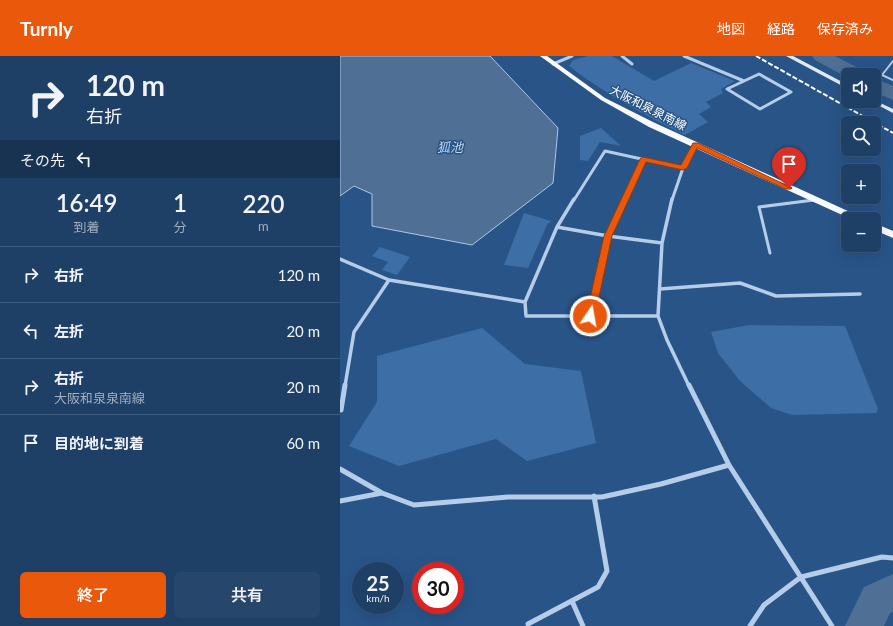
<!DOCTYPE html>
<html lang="ja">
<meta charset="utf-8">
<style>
:root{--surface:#1e3f66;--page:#26466c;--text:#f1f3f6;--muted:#a1afbf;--line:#3c587a;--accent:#ea580c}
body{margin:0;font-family:Lato,"Noto Sans JP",sans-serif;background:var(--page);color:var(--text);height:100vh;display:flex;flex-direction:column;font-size:15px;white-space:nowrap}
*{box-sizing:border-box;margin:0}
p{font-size:13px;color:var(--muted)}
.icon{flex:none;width:22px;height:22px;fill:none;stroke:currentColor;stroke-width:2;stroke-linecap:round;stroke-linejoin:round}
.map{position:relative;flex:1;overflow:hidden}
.drawer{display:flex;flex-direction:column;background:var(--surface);width:340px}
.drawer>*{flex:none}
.guide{background:#1e3f66;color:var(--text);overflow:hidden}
.buttons{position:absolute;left:501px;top:12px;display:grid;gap:8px}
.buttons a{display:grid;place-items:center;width:40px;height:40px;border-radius:6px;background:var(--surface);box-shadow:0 4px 16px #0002,0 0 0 1px var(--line);font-size:20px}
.speed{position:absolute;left:12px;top:506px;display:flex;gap:8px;font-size:20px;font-weight:700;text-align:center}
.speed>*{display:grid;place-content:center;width:52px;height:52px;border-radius:50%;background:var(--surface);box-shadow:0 4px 16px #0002,0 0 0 1px var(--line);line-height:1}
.speed small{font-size:10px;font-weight:400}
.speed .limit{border:6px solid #d22;background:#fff;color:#111}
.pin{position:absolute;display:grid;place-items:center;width:34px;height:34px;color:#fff;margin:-41px -17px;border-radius:50% 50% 50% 0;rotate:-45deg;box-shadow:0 0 4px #0007}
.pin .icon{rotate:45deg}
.me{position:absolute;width:44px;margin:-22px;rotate:12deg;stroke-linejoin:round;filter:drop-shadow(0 0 3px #0008)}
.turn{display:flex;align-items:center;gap:14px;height:84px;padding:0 20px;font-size:18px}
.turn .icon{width:52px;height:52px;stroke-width:2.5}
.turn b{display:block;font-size:28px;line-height:34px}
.then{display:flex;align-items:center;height:38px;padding:0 20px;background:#0003;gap:8px;font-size:15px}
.eta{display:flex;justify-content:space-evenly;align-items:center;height:68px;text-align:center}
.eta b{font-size:24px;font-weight:600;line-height:28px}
.action{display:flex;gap:8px;margin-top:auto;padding:8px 20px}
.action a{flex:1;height:46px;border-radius:6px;background:var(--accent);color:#fff;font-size:16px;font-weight:600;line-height:46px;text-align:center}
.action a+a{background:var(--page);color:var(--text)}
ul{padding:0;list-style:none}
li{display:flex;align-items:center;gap:12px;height:56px;padding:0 20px;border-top:1px solid var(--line)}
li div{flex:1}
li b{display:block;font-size:15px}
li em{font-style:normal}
header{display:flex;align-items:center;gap:24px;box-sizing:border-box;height:56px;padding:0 20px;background:var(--accent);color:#fff}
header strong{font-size:19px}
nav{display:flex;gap:22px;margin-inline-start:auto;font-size:14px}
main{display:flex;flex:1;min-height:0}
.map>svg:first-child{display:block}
.green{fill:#3d6ea5}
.water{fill:#506f94;stroke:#aac8e9}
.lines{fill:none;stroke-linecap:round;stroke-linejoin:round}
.river{fill:#506f94;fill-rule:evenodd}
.lane-far1{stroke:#b5cde9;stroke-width:2}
.lane{stroke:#b5cde9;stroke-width:3}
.street-far2{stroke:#b5cde9;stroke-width:3}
.street-far1{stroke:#b5cde9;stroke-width:3.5}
.street{stroke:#b5cde9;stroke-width:5}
.secondary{fill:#dfeaf8;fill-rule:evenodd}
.primary{fill:#f8fafe;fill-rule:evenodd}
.rail{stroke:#fff;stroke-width:2;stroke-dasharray:5 2;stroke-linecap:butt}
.route{fill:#ea580c;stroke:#983908}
.labels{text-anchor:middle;stroke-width:3;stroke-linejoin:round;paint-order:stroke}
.far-street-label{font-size:12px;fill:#fff;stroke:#285488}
.far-water-label{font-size:13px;font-style:italic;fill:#c1d7f0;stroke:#285488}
</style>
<header>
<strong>Turnly</strong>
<nav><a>地図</a><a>経路</a><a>保存済み</a></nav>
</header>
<main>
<section class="drawer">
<div class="guide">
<div class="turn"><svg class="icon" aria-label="right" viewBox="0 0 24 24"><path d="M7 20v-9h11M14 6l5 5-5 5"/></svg><div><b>120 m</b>右折</div></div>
<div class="then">その先<svg class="icon" aria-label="left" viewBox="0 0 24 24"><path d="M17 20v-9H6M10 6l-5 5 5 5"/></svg></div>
</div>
<div class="eta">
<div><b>16:49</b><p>到着</p></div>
<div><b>1</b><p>分</p></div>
<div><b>220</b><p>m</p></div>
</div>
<ul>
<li><svg class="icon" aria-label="right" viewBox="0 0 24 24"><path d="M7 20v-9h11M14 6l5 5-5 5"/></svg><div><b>右折</b></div><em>120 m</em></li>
<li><svg class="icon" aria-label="left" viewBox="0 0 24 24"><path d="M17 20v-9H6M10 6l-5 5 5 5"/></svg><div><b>左折</b></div><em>20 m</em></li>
<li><svg class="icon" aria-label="right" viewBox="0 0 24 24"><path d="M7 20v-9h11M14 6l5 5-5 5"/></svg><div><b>右折</b><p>大阪和泉泉南線</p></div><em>20 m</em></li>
<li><svg class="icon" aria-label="arrive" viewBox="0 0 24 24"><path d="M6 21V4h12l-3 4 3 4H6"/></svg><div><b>目的地に到着</b></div><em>60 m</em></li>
</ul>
<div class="action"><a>終了</a><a>共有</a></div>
</section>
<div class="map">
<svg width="553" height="570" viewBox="0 0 553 570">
<rect width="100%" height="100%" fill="#285488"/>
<path class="green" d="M248 0H272L314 25 351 7 395 25 381 33 383 37 366 46 371 51 359 58 368 66 345 79C304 59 265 38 229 10L233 4Z
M261 72 281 90 260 86 248 105 240 104V80Z
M184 157 211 165 207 169 188 212 164 209Z
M40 191 70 201 57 219 42 214 48 206 32 200Z
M409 269 505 270 538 353 536 357 452 359 431 352 400 325 378 297 371 276Z
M142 272 185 308 241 315 256 387 187 405 156 383 59 410 9 390 37 346V300Z"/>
<path class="water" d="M0 0H150L218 72 213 127 132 189 32 170V138L14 130 0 140Z"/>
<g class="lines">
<path class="river" d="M472 0H495L524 15 526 19H508V22L475 4Z
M534 22 553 30V44L534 36Z
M553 518V556L550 557 544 570H505L524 531Z"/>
<path class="lane-far1" d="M553 5 542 19 553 24
M534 19H542
M470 144H474"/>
<path class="lane" d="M430 197 419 151 474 144"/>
<path class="street-far2" d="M282 0 292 8
M344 0 404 25
M213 8 232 0
M419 18 451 36 420 53 387 33Z
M234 144 265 95 343 112
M284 144 303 103
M332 144 343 112 356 89"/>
<path class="street-far1" d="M234 143 217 171 185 246 186 260H318
M332 143 322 187 318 260 327 284 349 330
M217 171 268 180 322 187
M0 203 49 224 185 246
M320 233 400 227 436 240 520 238
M250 260 268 180 285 143
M5 330 14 276 49 224"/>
<path class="street" d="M349 329 389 409 492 570
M1 354 5 329
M0 413 42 437 74 449 168 441H262L321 428 389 409
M0 445 42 437
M232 545 243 570
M188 568 258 531 267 515 254 440
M410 570 424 549 461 521 542 501 553 502"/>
<path class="secondary" d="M446 0H453L508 29V33Z
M534 44 553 53V57L530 45H534Z"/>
<path class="primary" d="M200 0H207L265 42 315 67 521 161 522 163H511L309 71 261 44Z
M534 167 553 175V182L534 174Z"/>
<path class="rail" d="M416 0 553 77"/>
</g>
<path class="route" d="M353 87H358L452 132 451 133H446L357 92 347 112 343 114 306 106 272 180 255 260 250 263 247 262 246 260 264 180 300 103 303 101 341 109Z"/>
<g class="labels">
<g class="far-street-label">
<text transform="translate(308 52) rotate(27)" y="4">大阪和泉泉南線</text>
</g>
<g class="far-water-label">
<text x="110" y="96">狐池</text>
</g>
</g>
</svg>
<div class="buttons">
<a><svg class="icon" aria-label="sound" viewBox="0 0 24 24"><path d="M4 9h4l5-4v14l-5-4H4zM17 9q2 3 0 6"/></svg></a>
<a><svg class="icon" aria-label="search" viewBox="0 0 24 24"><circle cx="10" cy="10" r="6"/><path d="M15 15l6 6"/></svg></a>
<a>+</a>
<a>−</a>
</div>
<div class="speed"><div>25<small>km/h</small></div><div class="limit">30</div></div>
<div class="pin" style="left:449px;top:132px;background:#d93025"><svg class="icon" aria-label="arrive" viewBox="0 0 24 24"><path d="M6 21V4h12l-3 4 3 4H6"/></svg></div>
<svg class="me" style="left:250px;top:260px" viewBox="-20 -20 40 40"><circle r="17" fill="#ea580c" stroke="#fff" stroke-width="3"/><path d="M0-11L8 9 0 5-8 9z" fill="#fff"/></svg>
</div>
</main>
